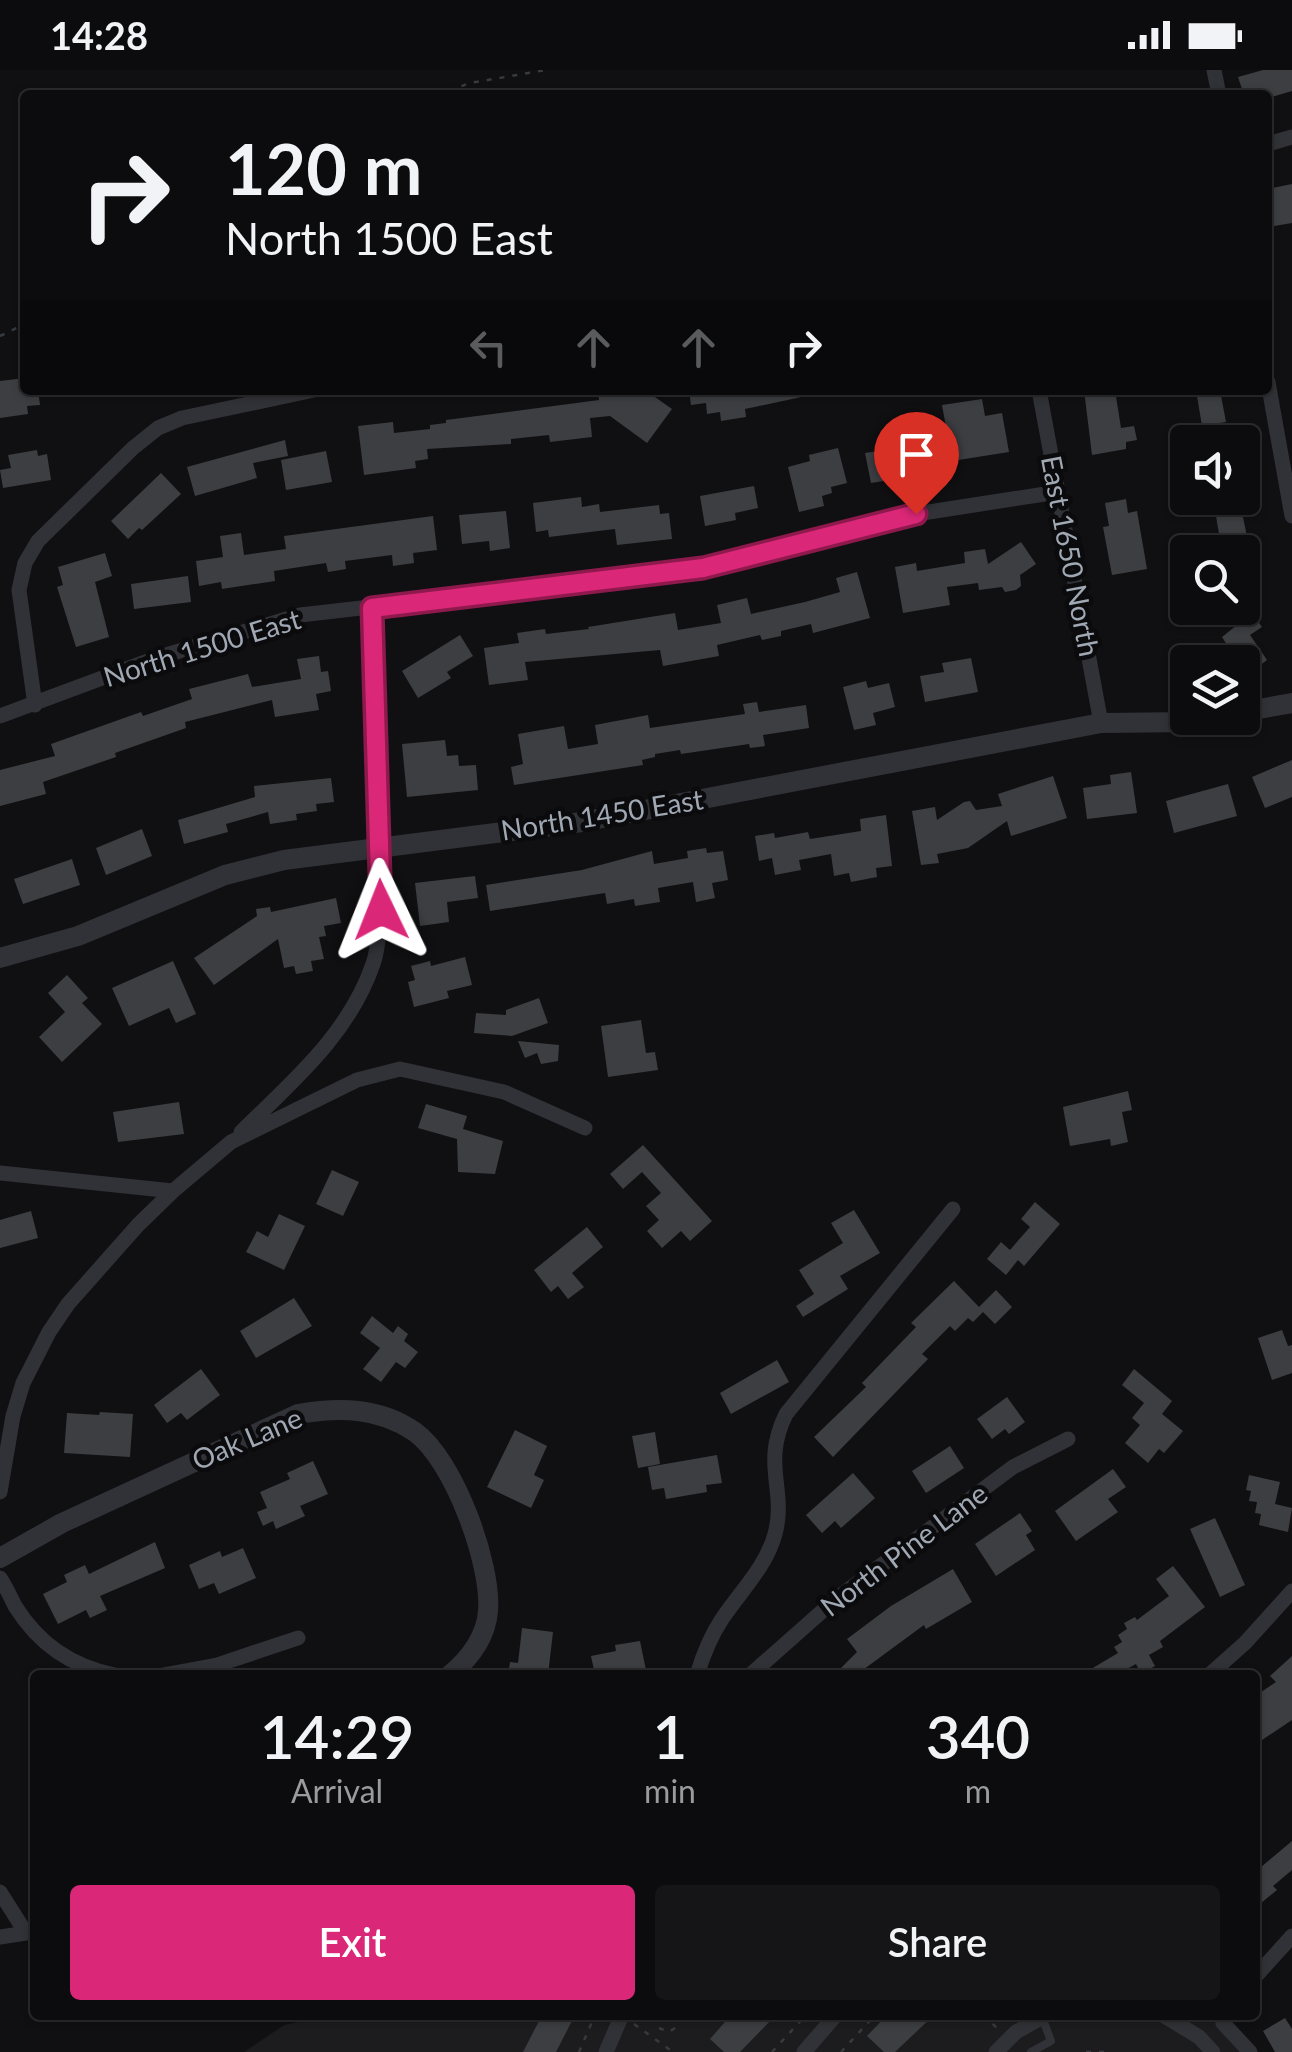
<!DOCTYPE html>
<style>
:root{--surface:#0c0c0e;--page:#151517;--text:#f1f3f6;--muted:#9a9b9e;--line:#2c2c2e;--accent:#db2777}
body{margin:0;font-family:Lato,sans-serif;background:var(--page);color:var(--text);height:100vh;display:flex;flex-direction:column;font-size:38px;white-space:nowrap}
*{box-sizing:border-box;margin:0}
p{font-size:32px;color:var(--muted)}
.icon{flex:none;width:55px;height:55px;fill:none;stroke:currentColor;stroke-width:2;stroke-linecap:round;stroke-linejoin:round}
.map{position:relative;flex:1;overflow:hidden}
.details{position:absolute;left:30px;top:1600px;width:1230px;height:350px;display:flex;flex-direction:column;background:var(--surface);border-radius:10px;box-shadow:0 2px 8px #0004,0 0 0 2px var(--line)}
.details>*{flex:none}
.hud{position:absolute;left:20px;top:20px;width:1252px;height:305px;border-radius:10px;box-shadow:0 2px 8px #0004,0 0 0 2px var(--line);background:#0c0c0e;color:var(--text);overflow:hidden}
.controls{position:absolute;left:1170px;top:355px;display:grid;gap:20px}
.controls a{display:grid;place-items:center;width:90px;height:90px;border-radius:10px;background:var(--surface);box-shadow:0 2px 8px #0004,0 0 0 2px var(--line);font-size:50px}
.pin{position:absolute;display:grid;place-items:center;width:85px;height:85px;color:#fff;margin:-102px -42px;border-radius:50% 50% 50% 0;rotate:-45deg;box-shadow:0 0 10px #0007}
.pin .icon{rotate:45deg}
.me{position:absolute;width:110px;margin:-55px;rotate:358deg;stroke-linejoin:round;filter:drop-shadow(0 0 8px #0008)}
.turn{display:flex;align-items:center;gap:35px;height:210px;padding:0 40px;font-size:45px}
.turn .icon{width:130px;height:130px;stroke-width:2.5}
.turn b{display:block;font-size:70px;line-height:85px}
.lanes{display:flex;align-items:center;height:95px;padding:0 40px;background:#0003;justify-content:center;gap:50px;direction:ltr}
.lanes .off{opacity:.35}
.eta{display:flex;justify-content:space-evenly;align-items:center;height:170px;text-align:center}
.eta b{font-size:60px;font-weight:600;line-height:70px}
.button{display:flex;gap:20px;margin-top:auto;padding:20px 40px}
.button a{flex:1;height:115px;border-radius:10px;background:var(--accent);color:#fff;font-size:40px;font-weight:600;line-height:115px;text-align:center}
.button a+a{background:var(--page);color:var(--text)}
.status{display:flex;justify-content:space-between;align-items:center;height:70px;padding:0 50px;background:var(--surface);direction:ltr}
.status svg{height:28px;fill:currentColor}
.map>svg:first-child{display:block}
.built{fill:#1c1c1f}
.building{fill:#3c3e42}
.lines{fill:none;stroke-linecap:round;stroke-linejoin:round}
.path{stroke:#373a3e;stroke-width:2.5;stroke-dasharray:5 8;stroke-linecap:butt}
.service{stroke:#313237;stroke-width:8}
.minor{stroke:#313237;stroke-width:15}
.tertiary{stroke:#313237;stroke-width:20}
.route-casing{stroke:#8e194d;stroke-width:25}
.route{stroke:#db2777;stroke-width:18}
.labels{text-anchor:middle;stroke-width:9;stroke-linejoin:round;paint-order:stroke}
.street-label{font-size:28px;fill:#a0a8b4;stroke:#0b0b0d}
</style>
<div class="status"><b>14:28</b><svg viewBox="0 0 49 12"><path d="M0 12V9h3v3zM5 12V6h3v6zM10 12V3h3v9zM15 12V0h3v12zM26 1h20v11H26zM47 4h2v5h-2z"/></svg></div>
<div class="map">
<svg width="1292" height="1982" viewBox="0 0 1292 1982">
<rect width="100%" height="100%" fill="#101012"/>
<path class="built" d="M330 1945H1218L1251 1982H244L284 1955Z"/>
<path class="building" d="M1263 0H1292V21L1268 28V25H1244L1238 7Z
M1292 114V153L1268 157V119Z
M25 308V320H38L40 335 27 336 28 344 0 348V311Z
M598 320H645L672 339 647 373 610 346 590 348 592 367 550 372 549 365 511 369V374L427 379 428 389 415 391 416 398 364 405 358 356 393 352 394 363 430 359V355L446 353V350L599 330Z
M689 320H805L806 326 745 339 746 347 721 351 720 342 707 344 706 333 691 335Z
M1084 320H1115L1121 358 1134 356 1137 370 1126 372V379L1092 385Z
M1196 320H1220L1226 352 1202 356Z
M982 329 985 346 1002 343 1009 382 952 391 942 335Z
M285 370 288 386 253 393 257 408 195 426 187 397Z
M907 376 911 399 889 402 890 410 871 413 865 383Z
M838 378 847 413 831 417 832 423 822 426 824 436 799 442 788 397 810 391 809 385Z
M37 380 38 386 47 384 51 410 3 418 0 400 11 398 8 385Z
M326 381 332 412 286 420 281 390Z
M161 403 181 424 142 460 139 458 128 469 111 451Z
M754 416 758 438 735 443 736 450 705 456 700 426Z
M581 427 582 437 599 434 600 442 659 435 660 444 669 443 672 469 617 475 615 459 549 467 548 460 536 462 533 433Z
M1213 428H1239L1260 529 1242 532V482H1222Z
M1126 429 1128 443 1137 441 1147 499 1112 505 1103 457 1109 456 1105 433Z
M506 441 510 478 490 481 489 471 462 474 459 445Z
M433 446 437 480 413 483 414 493 393 496 392 485 345 491 346 499 328 502 326 493 274 501 275 511 222 519 221 512 199 516 196 491 223 487 220 466 241 463 244 485 286 479 284 466Z
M1021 472 1036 494 1020 505 1021 516 1016 520 1005 522 1002 517 979 520 978 513 947 517 950 535 903 543 895 497 916 493 917 501 965 493 964 482 985 479 988 494Z
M105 483 112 506 95 512 109 567 76 577 57 517 63 515 58 497Z
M857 502 870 548 813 563 811 554 781 561V566L762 570 760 565 717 575 719 586 663 596 660 580 525 592 528 610 489 615 484 578 519 573 517 563 545 559 546 564 589 559 588 557 675 543 678 560 721 553 717 535 747 528 751 544 805 532 840 522 836 508Z
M188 506 191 532 134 539 131 514Z
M1252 543 1262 557 1250 565 1267 590 1247 605 1242 592H1238L1222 567Z
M460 565 473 586 447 602 451 608 418 628 402 601Z
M319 586 321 602 328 601 331 621 316 624 319 640 275 647 272 630 185 652 186 658 115 683 116 687 43 712 46 724 0 736V700L55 686 51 674 141 642 143 646 192 629 189 619 248 604 252 617 301 609 297 589Z
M971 588 978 622 925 632 920 606 944 602 942 593Z
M866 611 868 618 889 613 895 637 873 643 876 655 854 660 843 617Z
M757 632 759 642 806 635 809 658 763 665 765 676 750 678 749 674 681 684 680 680 655 684V687L642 690 643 695 514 715 511 697 523 694 518 664 564 656 568 679 598 674 595 655 648 645 650 658 745 644 743 634Z
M445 670 447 686 458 685 459 696 476 695 478 720 407 727 402 674Z
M1292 690V727L1265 738 1252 707Z
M1131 702 1137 743 1087 749 1083 718 1111 714 1110 705Z
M1053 706 1067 748 1011 766 1007 751 968 778 937 784 939 793 921 795 912 741 935 737 937 750 964 732 970 731 976 740 1002 736 998 724Z
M331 708 334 732 316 734 317 741 296 744 297 750 270 754 268 742 226 754 228 762 184 774 178 750 255 727 254 716Z
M1228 714 1237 746 1174 763 1166 731Z
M886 745 892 796 876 798 877 807 851 812 849 803 834 806 831 784 799 790 801 800 775 805 772 788 759 791 755 766 774 763 775 768 808 762 810 769 861 761 860 749Z
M142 759 152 786 106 805 96 778Z
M706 778 707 783 723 781 728 810 712 813 715 828 696 832 693 812 658 818 660 832 635 836 634 829 607 834 605 823 490 841 486 815 582 800 652 781 654 794 688 788 687 781Z
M72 789 80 815 23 834 14 809Z
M475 806 478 828 447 832 449 852 420 856 415 813Z
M336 828 341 853 324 856 326 866 319 867 324 889 311 891 313 901 296 904 294 896 284 898 278 869 214 915 194 888 257 846 256 839 270 837 271 842Z
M465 887 472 915 447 921 449 928 414 937 408 912 415 910 411 896 430 891 431 896Z
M173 891 196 944 176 953 169 938 129 956 112 918Z
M67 905 88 928 82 933 102 954 62 992 39 967 65 942 48 923Z
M539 928 548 953 512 966 474 963 476 943 506 945V940Z
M641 950 646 983 655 982 658 1000 608 1007 601 956Z
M518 971 559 975 558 991 541 994 537 983 525 988Z
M1128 1021 1132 1040 1122 1042 1128 1072 1111 1076 1110 1069 1070 1076 1063 1037Z
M179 1032 184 1064 118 1072 113 1042Z
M426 1034 467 1046 463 1059 503 1071 495 1104 458 1102 457 1069 418 1058Z
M643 1075 712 1151 690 1171 681 1161 662 1178 647 1161 659 1150 646 1136 661 1123 642 1102 623 1119 610 1104Z
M332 1100 359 1112 343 1146 316 1134Z
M1035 1132 1060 1154 1024 1196 1018 1190 1006 1205 987 1189 1001 1172 1010 1180 1030 1157 1021 1149Z
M854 1140 880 1183 840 1206 848 1219 803 1247 796 1236 814 1224 799 1200 843 1173 831 1153Z
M31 1141 38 1168 0 1178V1150Z
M279 1144 305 1156 284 1200 246 1182 257 1161 268 1167Z
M587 1157 603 1177 572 1203 584 1217 568 1229 558 1216 551 1222 534 1200Z
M954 1211 979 1237 996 1220 1012 1237 995 1254 983 1242 973 1252 968 1248 955 1261 950 1256 922 1284 928 1289 833 1387 814 1367 866 1317 862 1313 916 1257 911 1253Z
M294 1228 312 1256 256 1288 240 1261Z
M372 1246 393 1263 398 1256 408 1264 404 1271 418 1282 405 1298 396 1292 381 1312 363 1299 380 1278 360 1263Z
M1282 1260 1288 1276 1292 1275V1303L1272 1310 1258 1268Z
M777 1290 789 1312 731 1344 720 1323Z
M201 1299 220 1325 187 1350 181 1343 167 1353 154 1335Z
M1134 1299 1172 1331 1162 1344 1183 1361 1164 1383 1159 1379 1148 1393 1125 1373 1140 1355 1132 1348 1144 1333 1122 1315Z
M1007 1327 1025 1352 1009 1364 1005 1359 992 1369 977 1349Z
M100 1342 133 1344 130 1387 64 1383 67 1343 99 1345Z
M515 1360 547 1376 534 1405 544 1410 531 1438 487 1417Z
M655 1362 660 1394 638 1398 632 1366Z
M950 1376 964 1398 926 1423 912 1401Z
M717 1385 722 1413 706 1415 707 1422 666 1429 664 1418 652 1420 648 1397Z
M313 1391 328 1424 300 1436 305 1446 276 1459 273 1451 263 1456 257 1442 267 1438 260 1422 290 1409 287 1403Z
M1113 1399 1126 1417 1108 1429 1118 1442 1076 1471 1055 1441Z
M853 1403 875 1428 841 1458 835 1451 822 1463 806 1445Z
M1249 1405 1280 1412 1275 1434 1292 1438 1288 1462 1259 1455 1261 1444 1255 1443 1257 1432 1249 1431 1251 1421 1246 1420Z
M1020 1443 1032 1461 1026 1465 1035 1480 996 1506 975 1474Z
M1215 1448 1245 1515 1220 1527 1190 1459Z
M155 1472 165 1498 100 1526 107 1540 90 1548 86 1540 58 1554 43 1524 67 1512 64 1505 85 1495 89 1504Z
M243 1478 256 1508 219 1524 214 1513 199 1519 189 1495 220 1481 222 1487Z
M1173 1496 1205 1537 1160 1571 1163 1577 1149 1585 1155 1596 1141 1604 1136 1594 1116 1605H1081L1118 1583 1114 1577 1122 1572 1118 1565 1127 1559 1124 1553 1135 1547 1137 1550 1169 1526 1156 1509Z
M953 1499 972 1532 926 1559 924 1555 856 1605H834L857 1582 847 1569 891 1536Z
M522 1558 553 1562 548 1605H508L510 1592 518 1593Z
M640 1571 647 1605H595L591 1586 616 1581 615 1575Z
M1292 1586V1650L1262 1670 1255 1660V1626L1276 1612 1270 1606Z
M1292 1771V1800L1273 1816 1277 1820 1255 1838V1802Z
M542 1945H575L556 1982H523Z
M731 1945H776L740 1982H724L710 1969Z
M887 1945H934L895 1982H884L867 1966Z
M1285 1948 1292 1959V1982H1275L1263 1961Z"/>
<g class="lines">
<path class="path" d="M437 25 470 13 546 0
M0 266 25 254
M659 1945V1958L669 1962 678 1956 677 1945
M983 1945 997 1958
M634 1954 673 1982
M579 1982 595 1945
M772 1982 806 1945
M841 1982 875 1945
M1086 1982H1104"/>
<path class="service" d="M1031 1982 1051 1971 1042 1947"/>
<path class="minor" d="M1214 0 1219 25
M1268 74 1292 67
M1268 312 1292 446
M1039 320 1101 653
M35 635 19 520 25 493 38 471 133 378 158 358 182 348 314 320
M0 646 156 588 300 545 703 499 916 444 1058 422
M241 1062C293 1011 349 964 373 894 379 877 379 858 381 840L372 538
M0 1103 173 1121
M0 1422 13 1346 23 1313 49 1262 68 1234 138 1155 173 1121 231 1072 357 1010 400 999 504 1022 585 1058
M0 1508C6 1517 10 1526 15 1536 38 1573 72 1597 115 1605
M163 1605 217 1595 298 1568
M697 1605C703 1585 710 1567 722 1549 740 1522 766 1497 775 1464 787 1419 761 1395 786 1344L953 1139
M750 1605 836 1529 1013 1397 1068 1369
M1209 1605 1245 1573 1292 1521
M0 1822 26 1863 0 1867
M1255 1907 1292 1866
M1163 1945 1199 1967 1213 1982
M1228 1945 1223 1953 1250 1982
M606 1982 622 1945
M804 1982 836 1945
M996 1982 1016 1962 1046 1945"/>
<path class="tertiary" d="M1242 642 1292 633
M0 888 78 866 225 805 284 790 582 752 1101 653 1194 652 1216 648
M0 1488 62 1453 298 1344C339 1337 379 1337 415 1362 454 1390 492 1495 488 1541 486 1567 469 1589 450 1605"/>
</g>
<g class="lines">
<g class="route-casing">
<path id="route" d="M381 840 372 538 703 498 916 444"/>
</g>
<use href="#route" class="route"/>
</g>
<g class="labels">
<g class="street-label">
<text transform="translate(1070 486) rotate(79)" y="10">East 1650 North</text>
<text transform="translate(202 578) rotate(-17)" y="10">North 1500 East</text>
<text transform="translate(602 745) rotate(-9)" y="10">North 1450 East</text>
<text transform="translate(247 1369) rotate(-23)" y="10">Oak Lane</text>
<text transform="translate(904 1480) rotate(-37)" y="10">North Pine Lane</text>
</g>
</g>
</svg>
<div class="controls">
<a><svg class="icon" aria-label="sound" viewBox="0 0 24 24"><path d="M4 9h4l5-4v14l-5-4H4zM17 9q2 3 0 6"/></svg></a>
<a><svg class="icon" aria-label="search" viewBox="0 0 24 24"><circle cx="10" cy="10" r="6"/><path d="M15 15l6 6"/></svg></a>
<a><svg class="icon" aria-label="layers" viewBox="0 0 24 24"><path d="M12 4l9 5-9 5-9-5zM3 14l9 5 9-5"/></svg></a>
</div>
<div class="pin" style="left:916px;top:444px;background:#d93025"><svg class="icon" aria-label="arrive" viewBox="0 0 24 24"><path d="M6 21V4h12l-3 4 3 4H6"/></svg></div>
<svg class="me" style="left:381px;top:840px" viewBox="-20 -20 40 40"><path d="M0-17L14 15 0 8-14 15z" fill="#db2777" stroke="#fff" stroke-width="4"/></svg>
<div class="hud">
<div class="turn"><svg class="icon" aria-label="right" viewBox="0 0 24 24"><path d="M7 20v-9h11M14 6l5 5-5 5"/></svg><div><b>120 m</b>North 1500 East</div></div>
<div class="lanes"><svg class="icon off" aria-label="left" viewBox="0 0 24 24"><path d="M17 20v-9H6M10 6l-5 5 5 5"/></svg><svg class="icon off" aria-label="ahead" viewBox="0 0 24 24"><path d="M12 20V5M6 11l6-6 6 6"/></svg><svg class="icon off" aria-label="ahead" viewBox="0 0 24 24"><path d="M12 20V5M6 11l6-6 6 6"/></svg><svg class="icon" aria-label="right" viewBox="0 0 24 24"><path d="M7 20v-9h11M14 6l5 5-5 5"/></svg></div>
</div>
<section class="details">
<div class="eta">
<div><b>14:29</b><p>Arrival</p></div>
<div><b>1</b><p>min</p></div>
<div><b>340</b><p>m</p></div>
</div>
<div class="button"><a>Exit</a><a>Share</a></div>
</section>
</div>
